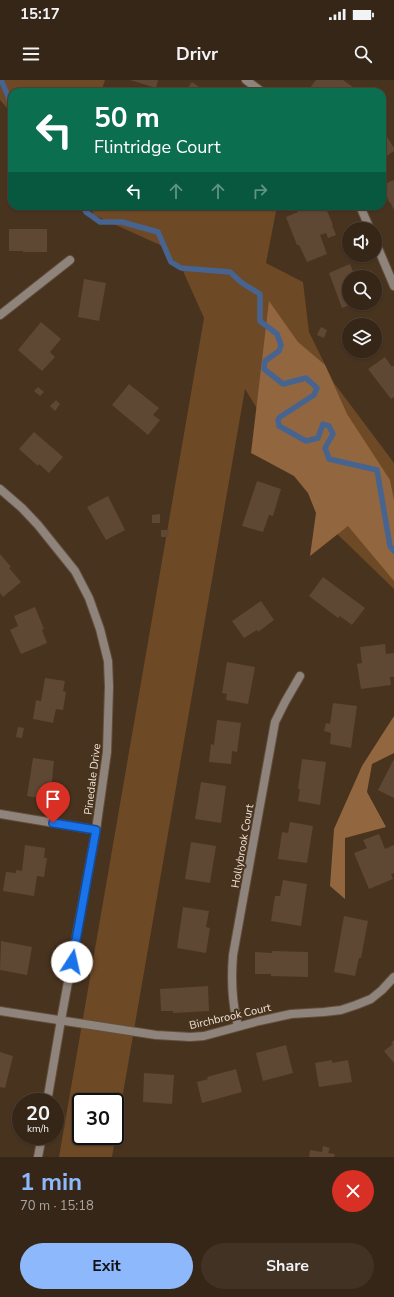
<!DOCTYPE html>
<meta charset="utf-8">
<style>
:root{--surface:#362617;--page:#413224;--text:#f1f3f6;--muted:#aaa5a1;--line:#504336;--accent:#8db9fc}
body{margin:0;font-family:"Nunito Sans",sans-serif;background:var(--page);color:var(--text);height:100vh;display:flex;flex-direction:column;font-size:15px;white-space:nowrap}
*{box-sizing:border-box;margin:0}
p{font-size:13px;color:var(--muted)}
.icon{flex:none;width:22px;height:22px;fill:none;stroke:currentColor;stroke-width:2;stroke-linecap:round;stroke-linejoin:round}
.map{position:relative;height:1077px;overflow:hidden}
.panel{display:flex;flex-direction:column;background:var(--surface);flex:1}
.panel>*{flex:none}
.hud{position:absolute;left:8px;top:8px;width:378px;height:122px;border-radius:12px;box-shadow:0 1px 3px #0004,0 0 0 1px var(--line);background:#0b6e4f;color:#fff;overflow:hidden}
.tools{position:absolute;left:342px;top:142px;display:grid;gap:8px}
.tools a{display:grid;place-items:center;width:40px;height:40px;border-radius:50%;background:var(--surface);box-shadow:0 1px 3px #0004,0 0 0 1px var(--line);font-size:20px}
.speed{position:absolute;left:12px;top:1013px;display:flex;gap:8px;font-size:20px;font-weight:700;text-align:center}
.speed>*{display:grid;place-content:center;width:52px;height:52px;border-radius:50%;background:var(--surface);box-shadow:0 1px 3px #0004,0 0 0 1px var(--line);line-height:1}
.speed small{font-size:10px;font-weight:400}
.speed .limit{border:2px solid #111;border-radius:6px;background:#fff;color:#111}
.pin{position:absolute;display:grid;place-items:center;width:34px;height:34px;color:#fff;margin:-41px -17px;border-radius:50% 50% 50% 0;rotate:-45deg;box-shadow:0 0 4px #0007}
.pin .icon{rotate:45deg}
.me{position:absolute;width:44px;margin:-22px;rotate:10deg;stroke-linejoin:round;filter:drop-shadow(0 0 3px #0008)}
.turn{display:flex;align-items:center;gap:14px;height:84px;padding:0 20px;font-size:18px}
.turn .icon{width:52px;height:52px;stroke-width:2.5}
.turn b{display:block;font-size:28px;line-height:34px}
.lanes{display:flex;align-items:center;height:38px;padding:0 20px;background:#0003;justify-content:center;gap:20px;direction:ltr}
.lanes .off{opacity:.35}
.round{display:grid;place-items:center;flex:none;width:42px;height:42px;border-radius:21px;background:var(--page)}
.head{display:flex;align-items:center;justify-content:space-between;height:68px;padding:0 20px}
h1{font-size:24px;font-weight:700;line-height:30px;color:var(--accent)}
.cta{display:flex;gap:8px;margin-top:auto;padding:8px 20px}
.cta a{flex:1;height:46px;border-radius:24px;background:var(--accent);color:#111;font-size:16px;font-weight:700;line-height:46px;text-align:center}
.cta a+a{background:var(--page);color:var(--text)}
.status{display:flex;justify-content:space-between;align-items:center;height:28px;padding:0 20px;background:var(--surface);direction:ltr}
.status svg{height:11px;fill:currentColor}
header{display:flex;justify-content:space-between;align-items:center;height:52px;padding:0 20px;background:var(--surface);font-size:18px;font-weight:700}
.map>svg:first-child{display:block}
.green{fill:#6d4926;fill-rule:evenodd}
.forest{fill:#92673f}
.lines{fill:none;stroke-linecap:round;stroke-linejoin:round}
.stream{stroke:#476490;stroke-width:5.5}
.building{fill:#5e4834}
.lane-casing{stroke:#634f3d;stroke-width:10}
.street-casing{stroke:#634f3d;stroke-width:10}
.lane{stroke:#8f847b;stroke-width:8}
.street{stroke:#8f847b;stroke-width:8}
.route-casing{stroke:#114b97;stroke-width:10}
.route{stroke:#1a73e8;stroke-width:7}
.labels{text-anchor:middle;stroke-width:4;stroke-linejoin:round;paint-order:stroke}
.street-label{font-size:11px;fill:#f1e4d8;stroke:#48331f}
</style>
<div class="status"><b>15:17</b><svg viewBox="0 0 49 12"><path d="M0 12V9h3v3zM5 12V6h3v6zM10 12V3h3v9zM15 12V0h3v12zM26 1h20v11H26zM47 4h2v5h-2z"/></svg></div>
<header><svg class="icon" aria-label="menu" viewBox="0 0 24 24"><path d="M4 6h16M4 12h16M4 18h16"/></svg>Drivr<svg class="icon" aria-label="search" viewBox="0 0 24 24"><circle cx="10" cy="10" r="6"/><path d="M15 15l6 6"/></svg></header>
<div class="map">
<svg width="394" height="1077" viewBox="0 0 394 1077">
<rect width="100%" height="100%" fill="#48331f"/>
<path class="green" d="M0 0H105L101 12H12V34L0 20Z
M90 126H277L266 183 303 202 309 252 334 303 394 383V509L330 447 245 309 112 1077H59L204 238 183 191 160 165 94 135ZM81 1022H115V1056H81Z"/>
<path class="forest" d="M269 221 298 262 325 285 347 334 390 400 394 420V501L348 446 310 476 316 433 308 413 294 396 251 373Z
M394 636V673L372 684 367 712 386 747 345 758V819L330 806 334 749 362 686Z"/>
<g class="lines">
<path class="stream" d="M1 0 8 16 12 33
M83 126 86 132 100 142H122L158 152 171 182 181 188 230 192 242 203 260 214V241L277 254 281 265 279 271 265 281 264 289 283 304 306 298 317 308 314 315 280 337 278 340 279 346 306 361 318 358 323 344 329 346 333 354 325 368 329 379 377 390 390 466 394 471"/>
</g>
<path class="building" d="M130 0H158L156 8Z
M316 0H343L357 10 355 12H315L310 8Z
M192 2 206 12H185Z
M382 49 394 68V71L382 79Z
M394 100V130L390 122H389L382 105Z
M296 126H325L333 145H332L336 155 328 158 326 153 320 155 327 174 307 182 299 165H297L286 137 298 132Z
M9 149H47V172H23V171H9Z
M350 184 355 197H349V223H354L342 228 329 193Z
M84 199 106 203 99 241 78 237Z
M41 242 61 259 50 272 55 277 42 291 18 270Z
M321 247 327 250 324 258 317 255Z
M385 277 392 287 394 285V317L391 319 368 289Z
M129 304 159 328 153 335 160 340 148 355 112 325Z
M38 307 44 312 40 316 34 311Z
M56 320 60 324 55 331 50 326Z
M34 352 63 377 49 393 39 384 38 386 19 369Z
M257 401 281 409 273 436 269 435 263 452 242 446Z
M108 416 125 450 106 460 87 427Z
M160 434V443H152V435Z
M161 450H169V457H161Z
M0 474 11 487 9 488 21 502 3 517 0 513Z
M323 497 365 528 352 545 340 536 338 538 309 516Z
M261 521 274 540 258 552 257 550 244 558 232 541Z
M35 527 44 549 42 550 47 563 21 574 10 550 18 546 14 536Z
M385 564 386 574 394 573V597H390L391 605 361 609 357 584 362 583 360 567Z
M227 582 255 587 248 624 226 620 227 614 222 613Z
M45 598 65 601 63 611 66 612 63 630 56 629 53 643 33 639 36 620 41 621Z
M333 623 357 626 351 668 330 664 331 653 324 651 326 643 330 644Z
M217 640 241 643 237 672 232 671 231 684 209 682 211 664 214 665Z
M18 647 24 648 22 658 16 657Z
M33 678 54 681 50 720 27 716Z
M302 679 326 682 320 725 298 721 300 709H298Z
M394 679V718L378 710Z
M201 702 226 706 221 743 195 739Z
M290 742 313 746 307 783 278 779 282 752 288 753Z
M379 754 385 769 394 765V793L391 794 393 799 369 809 354 773 367 768 363 760Z
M191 762 216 766 210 803 185 799Z
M25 765 45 768 44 778H47L44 797 37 796 34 816 3 811 6 792 16 793V790L22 791Z
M283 800 307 804 301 846 271 841 275 816H280Z
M183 827 209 831 206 847 210 848 206 873 177 868Z
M344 836 368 841 361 878H359L355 896 334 892Z
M1 861 32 867 27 895 0 890Z
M272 871 308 872V897L271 896V894H255V872L272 873Z
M208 906 209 931 173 933V931H161L160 909Z
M394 960V983L384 971 393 964 391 963Z
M286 965 293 993 263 1001 256 973Z
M0 972 13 976 5 1008 0 1007Z
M332 980V983L348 980 352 1002 319 1007 315 983Z
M236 989 242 1012 202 1023 197 1002 208 999 207 997Z
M144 993 174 995 172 1024 143 1022Z
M323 1066 330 1068 328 1073 335 1074 334 1077H309L310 1070 322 1072Z"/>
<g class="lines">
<g class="lane-casing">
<path id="lane" d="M0 235 70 180"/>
</g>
<g class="street-casing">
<path id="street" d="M246 0 262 12
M360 126 370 149
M375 161 394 206
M0 409 22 428 38 445 75 491 89 518 100 549 108 581 109 607 107 672 96 750 61 940 47 1022
M0 734 96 750
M0 931 156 955 190 957 204 956 259 941 291 934 324 932 341 930 356 925 371 919 382 910 394 897
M238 946C232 923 231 899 233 875L275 642 285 622 300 596
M38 1077 42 1056"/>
</g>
<use href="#lane" class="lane"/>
<use href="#street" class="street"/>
</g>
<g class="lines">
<g class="route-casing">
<path id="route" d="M53 743 96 750 72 882"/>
</g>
<use href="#route" class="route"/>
</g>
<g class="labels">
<g class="street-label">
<text transform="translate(92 699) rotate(-83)" y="4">Pinedale Drive</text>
<text transform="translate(242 766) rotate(-80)" y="4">Hollybrook Court</text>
<text transform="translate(230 936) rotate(-13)" y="4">Birchbrook Court</text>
</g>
</g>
</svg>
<div class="tools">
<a><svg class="icon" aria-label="sound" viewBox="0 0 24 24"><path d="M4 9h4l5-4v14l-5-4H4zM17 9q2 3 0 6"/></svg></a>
<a><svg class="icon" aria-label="search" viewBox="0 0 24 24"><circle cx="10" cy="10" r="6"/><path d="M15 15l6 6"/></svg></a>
<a><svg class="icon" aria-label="layers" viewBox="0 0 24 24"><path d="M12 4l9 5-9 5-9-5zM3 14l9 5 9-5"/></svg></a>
</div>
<div class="speed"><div>20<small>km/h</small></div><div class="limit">30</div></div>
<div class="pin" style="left:53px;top:743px;background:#d93025"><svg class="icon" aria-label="arrive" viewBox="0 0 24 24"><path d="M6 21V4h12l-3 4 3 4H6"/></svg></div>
<svg class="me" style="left:72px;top:882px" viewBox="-20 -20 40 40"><circle r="19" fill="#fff"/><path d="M0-13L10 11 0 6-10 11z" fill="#1a73e8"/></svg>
<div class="hud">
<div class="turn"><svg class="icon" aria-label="left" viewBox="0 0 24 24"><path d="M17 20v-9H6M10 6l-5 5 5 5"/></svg><div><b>50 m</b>Flintridge Court</div></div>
<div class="lanes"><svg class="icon" aria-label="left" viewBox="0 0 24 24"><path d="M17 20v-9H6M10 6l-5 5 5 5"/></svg><svg class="icon off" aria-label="ahead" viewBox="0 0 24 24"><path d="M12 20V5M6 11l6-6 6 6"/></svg><svg class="icon off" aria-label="ahead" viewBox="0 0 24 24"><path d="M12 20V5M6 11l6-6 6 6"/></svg><svg class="icon off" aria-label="right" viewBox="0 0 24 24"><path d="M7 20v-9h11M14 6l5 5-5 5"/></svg></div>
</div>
</div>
<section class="panel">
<div class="head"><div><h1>1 min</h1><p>70 m · 15:18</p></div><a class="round" style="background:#d93025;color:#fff"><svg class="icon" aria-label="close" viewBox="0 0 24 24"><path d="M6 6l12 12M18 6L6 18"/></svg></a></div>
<div class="cta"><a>Exit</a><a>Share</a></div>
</section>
